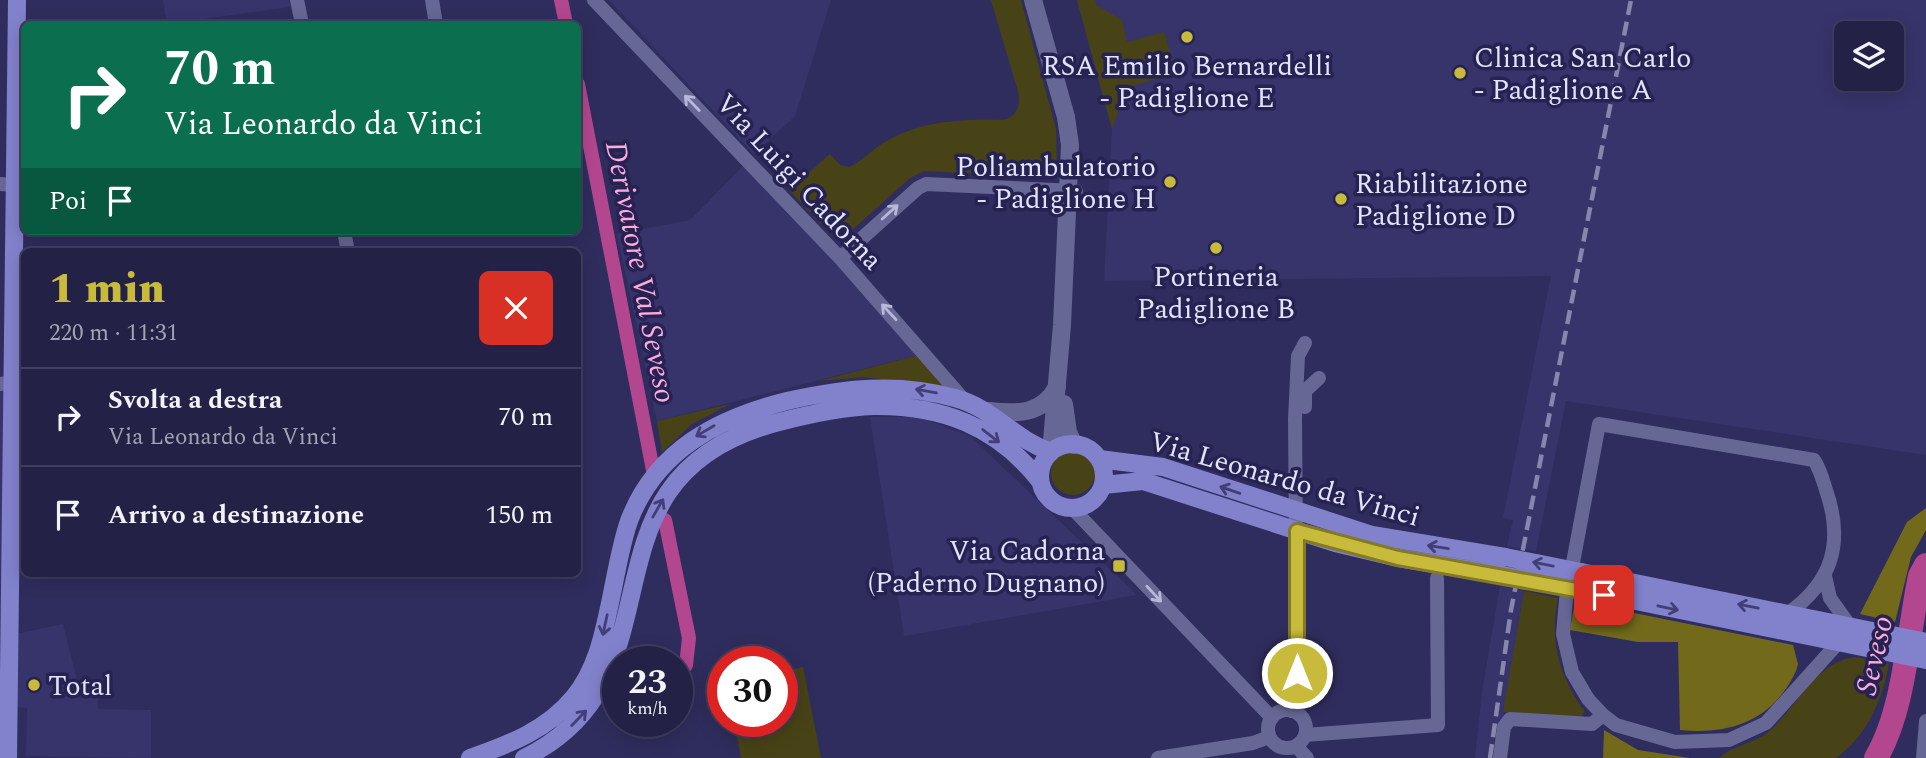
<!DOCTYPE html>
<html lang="it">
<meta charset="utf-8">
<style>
:root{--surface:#232246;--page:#2f2f51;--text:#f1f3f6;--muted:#a3a4b3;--line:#403f5f;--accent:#c8bb3b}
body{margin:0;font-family:Spectral,serif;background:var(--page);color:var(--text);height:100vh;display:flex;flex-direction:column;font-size:26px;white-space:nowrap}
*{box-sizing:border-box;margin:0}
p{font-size:23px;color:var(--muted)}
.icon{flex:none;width:38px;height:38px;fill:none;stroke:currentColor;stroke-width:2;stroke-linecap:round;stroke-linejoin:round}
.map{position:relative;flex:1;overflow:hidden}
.sheet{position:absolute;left:21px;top:248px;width:560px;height:329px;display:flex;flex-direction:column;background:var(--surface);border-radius:10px;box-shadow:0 4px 18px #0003,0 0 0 2px var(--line)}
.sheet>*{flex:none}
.guide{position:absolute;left:21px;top:21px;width:560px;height:214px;border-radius:10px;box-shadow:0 4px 18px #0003,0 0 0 2px var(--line);background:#0b6e4f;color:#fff;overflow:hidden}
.fabs{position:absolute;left:1834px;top:21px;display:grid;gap:14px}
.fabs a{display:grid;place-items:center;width:70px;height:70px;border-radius:10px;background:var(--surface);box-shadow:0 4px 18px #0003,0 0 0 2px var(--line);font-size:35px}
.speed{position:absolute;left:602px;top:646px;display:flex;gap:14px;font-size:35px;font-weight:700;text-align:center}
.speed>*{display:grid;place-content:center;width:91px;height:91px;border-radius:50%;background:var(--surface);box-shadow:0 4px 18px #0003,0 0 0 2px var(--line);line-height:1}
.speed small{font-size:18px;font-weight:400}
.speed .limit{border:10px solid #d22;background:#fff;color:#111}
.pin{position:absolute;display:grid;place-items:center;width:60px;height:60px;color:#fff;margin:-30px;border-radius:14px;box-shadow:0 4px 10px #0006}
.me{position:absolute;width:77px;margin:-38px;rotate:0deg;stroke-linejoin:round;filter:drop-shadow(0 0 5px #0008)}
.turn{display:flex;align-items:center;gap:24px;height:147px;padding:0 28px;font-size:32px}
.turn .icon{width:91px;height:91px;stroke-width:2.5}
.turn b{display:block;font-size:49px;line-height:60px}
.then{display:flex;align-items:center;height:66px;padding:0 28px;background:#0003;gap:14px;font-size:26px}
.round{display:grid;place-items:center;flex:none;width:74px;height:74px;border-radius:10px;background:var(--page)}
.head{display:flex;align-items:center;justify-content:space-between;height:119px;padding:0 28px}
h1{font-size:42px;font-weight:800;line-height:52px;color:var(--accent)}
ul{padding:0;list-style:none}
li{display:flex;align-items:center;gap:21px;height:98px;padding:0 28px;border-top:2px solid var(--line)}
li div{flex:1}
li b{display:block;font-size:26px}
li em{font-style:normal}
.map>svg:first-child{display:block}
.built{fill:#37346c;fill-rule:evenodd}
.green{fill:#484316}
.forest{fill:#726a1a}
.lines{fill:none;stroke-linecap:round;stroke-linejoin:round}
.canal{stroke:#b3478f;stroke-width:14}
.river{stroke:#b3478f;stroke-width:24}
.minor{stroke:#666795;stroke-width:14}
.tertiary{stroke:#666795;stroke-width:18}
.secondary{stroke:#8281cc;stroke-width:18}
.rail{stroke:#8786ab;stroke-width:4.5;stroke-dasharray:14 7;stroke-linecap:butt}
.secondary-bridge{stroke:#8281cc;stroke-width:18}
.oneway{stroke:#b7b8d8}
.oneway2{stroke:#423e77}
.route-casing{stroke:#827a26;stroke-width:18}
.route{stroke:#c8bb3b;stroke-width:12}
.poi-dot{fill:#c8bb3b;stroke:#262252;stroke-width:2.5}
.labels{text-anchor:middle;stroke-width:7;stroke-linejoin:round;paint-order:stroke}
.poi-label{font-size:28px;fill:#e2e3fc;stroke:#262252;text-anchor:start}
.street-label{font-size:28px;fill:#e2e3fc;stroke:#262252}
.water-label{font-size:30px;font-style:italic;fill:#ffabdd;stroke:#262252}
</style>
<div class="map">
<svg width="1926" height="758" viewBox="0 0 1926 758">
<rect width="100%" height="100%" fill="#2f2d5d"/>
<path class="built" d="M163 0H289L290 7 167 24Z
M609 0H831L795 116 754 154Z
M1077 0H1926V455L1566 401 1536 551 1507 546 1513 520 1503 518 1551 276 1104 281 1112 129ZM1846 33H1892V79H1846Z
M743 166 927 353 657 421 617 234 690 220Z
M0 388H8L0 642Z
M870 417H920L971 437 1137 595 904 636Z
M1500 586 1524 591 1497 758H1475L1482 692Z
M63 624 78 684V698H98V709L151 710V758L26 756 27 708 11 707V635Z"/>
<path class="green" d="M991 0H1021L1056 129 1057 172 1045 177 924 171 910 178 852 230 828 231 789 190 830 154 840 165 849 167C862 162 872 149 885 142 921 121 960 119 1001 120 1015 118 1020 109 1019 95Z
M1077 0H1095L1096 5 1122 20 1127 42 1164 32 1177 74 1127 87 1112 129Z
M919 355 944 382 942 387 864 377 819 381Z
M730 404 692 424 662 452 657 421Z
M1051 473a22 22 0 1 1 44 0a22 22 0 1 1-44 0Z
M1524 591 1558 598C1549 643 1559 675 1585 712L1580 717 1503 712Z
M1856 657 1889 664C1882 700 1867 736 1836 758H1720C1728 747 1757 743 1771 730 1797 706 1818 660 1856 657Z
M803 667 821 758H741L734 721H782V672Z"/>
<path class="forest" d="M1926 508V530L1911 557 1895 622 1860 614 1907 522Z
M1575 601 1793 645 1798 664 1796 671C1773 720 1732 735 1680 730L1678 642H1638L1570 630Z
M1604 730 1638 750 1690 758H1603Z"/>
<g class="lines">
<path class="canal" d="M561 0 566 24
M578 84 653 470
M665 520 689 638 686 665 677 677"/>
<path class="river" d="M1876 758C1905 709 1908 632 1920 576L1926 565"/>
<path class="minor" d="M297 0 302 24
M432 0 436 24
M594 0 840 258 965 401
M0 184 15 185
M344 231 348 252
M840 258 918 188 926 184 1076 191
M0 384 24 380
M1305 407V391L1319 378
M1073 509 1272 718
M1825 576 1830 598 1850 626
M1787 614C1833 582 1844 542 1826 490 1823 480 1820 469 1814 460L1599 424 1566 600 1563 634 1572 672 1588 699 1603 715 1616 725 1675 742 1729 740 1766 723 1838 643
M1268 729a19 19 0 1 1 38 0a19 19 0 1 1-38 0Z
M1291 711 1297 673 1295 419 1298 356 1305 343
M1305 735 1438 725 1437 578
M1296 746 1307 758
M1158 758 1253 743 1269 737
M1500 758 1504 727 1510 719 1592 724 1603 715
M1923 758 1926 721"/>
<path class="tertiary" d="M1033 0 1066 117 1070 145 1062 325 1051 452
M1064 404 1068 432 1074 445
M989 411C1017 414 1042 415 1057 387"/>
<path class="secondary" d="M1040 476a32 32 0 1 1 64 0a32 32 0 1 1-64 0Z
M1099 459 1163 467 1372 535 1505 557
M1103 485 1143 481 1335 543 1398 558 1502 575
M1581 572 1926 642
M1577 589 1926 660
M8 758 17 0
M470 758C510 744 547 730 574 697 596 670 603 636 610 603 616 576 620 547 629 521 656 450 718 418 787 401 844 388 898 382 955 398 995 409 1013 439 1051 452
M524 758C693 676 565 477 779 422 810 414 841 407 873 406 941 405 997 426 1040 481"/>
<path class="rail" d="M1490 758 1511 610 1631 0"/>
<path class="secondary-bridge" d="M1505 557 1581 572
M1502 575 1577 589"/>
</g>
<defs><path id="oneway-shaft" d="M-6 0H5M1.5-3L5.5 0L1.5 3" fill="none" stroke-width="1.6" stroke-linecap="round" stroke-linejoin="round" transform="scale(1.75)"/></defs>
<g class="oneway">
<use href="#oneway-shaft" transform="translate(692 103) rotate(-134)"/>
<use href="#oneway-shaft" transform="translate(890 212) rotate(-42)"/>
<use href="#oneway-shaft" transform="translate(889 312) rotate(-133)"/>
<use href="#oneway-shaft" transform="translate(1154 594) rotate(47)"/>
</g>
<g class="oneway2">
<use href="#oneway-shaft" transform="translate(926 391) rotate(-170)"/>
<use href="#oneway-shaft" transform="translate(705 431) rotate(150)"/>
<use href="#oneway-shaft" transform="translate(991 436) rotate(38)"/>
<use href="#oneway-shaft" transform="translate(1230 490) rotate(-161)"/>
<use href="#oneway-shaft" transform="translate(658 508) rotate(-60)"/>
<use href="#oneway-shaft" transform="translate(1438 547) rotate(-171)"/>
<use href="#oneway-shaft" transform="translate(1543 564) rotate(-169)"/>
<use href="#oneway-shaft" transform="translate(1748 606) rotate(-169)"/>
<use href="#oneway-shaft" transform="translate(1668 608) rotate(12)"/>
<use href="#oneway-shaft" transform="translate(605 625) rotate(102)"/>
<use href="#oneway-shaft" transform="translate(579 718) rotate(-46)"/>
</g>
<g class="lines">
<g class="route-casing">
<path id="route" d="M1297 673V531L1398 558 1604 595"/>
</g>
<use href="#route" class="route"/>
</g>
<g class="poi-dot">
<circle cx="1187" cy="37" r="7"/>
<circle cx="1460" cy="73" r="7"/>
<circle cx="1170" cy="182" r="7"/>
<circle cx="1341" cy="199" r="7"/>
<circle cx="1216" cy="248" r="7"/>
<rect x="1112" y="559" width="14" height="14" rx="3.5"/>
<circle cx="34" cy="685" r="7"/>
</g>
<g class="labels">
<g class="poi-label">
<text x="1474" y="67">Clinica San Carlo<tspan x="1474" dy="32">- Padiglione A</tspan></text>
<text x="1187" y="75" text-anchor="middle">RSA Emilio Bernardelli<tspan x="1187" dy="32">- Padiglione E</tspan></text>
<text x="1156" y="176" text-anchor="end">Poliambulatorio<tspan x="1156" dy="32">- Padiglione H</tspan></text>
<text x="1355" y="193">Riabilitazione<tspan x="1355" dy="32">Padiglione D</tspan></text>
<text x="1216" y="286" text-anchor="middle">Portineria<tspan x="1216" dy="32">Padiglione B</tspan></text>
<text x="1105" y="560" text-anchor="end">Via Cadorna<tspan x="1105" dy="32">(Paderno Dugnano)</tspan></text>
<text x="48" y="695">Total</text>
</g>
<g class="street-label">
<text transform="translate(800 181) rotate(47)" y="10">Via Luigi Cadorna</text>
<text transform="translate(1285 478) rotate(16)" y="10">Via Leonardo da Vinci</text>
</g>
<g class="water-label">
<text transform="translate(641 272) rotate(79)" y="10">Derivatore Val Seveso</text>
<text transform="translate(1874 655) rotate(-77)" y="10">Seveso</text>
</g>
</g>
</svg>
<div class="fabs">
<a><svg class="icon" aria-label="layers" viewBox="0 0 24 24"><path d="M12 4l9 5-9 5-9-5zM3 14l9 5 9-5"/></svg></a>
</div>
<div class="speed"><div>23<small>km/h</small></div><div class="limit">30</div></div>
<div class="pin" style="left:1604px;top:595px;background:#d93025"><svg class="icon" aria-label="arrive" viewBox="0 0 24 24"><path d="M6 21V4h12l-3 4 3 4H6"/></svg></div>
<svg class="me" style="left:1297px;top:673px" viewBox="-20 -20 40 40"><circle r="17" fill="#c8bb3b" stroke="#fff" stroke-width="3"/><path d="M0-11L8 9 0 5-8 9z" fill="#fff"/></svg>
<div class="guide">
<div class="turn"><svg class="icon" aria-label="right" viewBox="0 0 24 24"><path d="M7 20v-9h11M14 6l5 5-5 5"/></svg><div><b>70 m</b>Via Leonardo da Vinci</div></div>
<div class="then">Poi<svg class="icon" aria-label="arrive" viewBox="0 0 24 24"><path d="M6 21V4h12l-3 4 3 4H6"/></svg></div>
</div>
<section class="sheet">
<div class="head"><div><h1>1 min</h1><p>220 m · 11:31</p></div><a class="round" style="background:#d93025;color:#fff"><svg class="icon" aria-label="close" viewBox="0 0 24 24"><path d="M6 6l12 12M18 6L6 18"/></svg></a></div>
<ul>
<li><svg class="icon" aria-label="right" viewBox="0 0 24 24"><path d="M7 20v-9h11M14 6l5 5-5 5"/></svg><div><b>Svolta a destra</b><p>Via Leonardo da Vinci</p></div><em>70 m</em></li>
<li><svg class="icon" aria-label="arrive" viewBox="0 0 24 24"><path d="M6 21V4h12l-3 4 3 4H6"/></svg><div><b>Arrivo a destinazione</b></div><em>150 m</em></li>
</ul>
</section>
</div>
